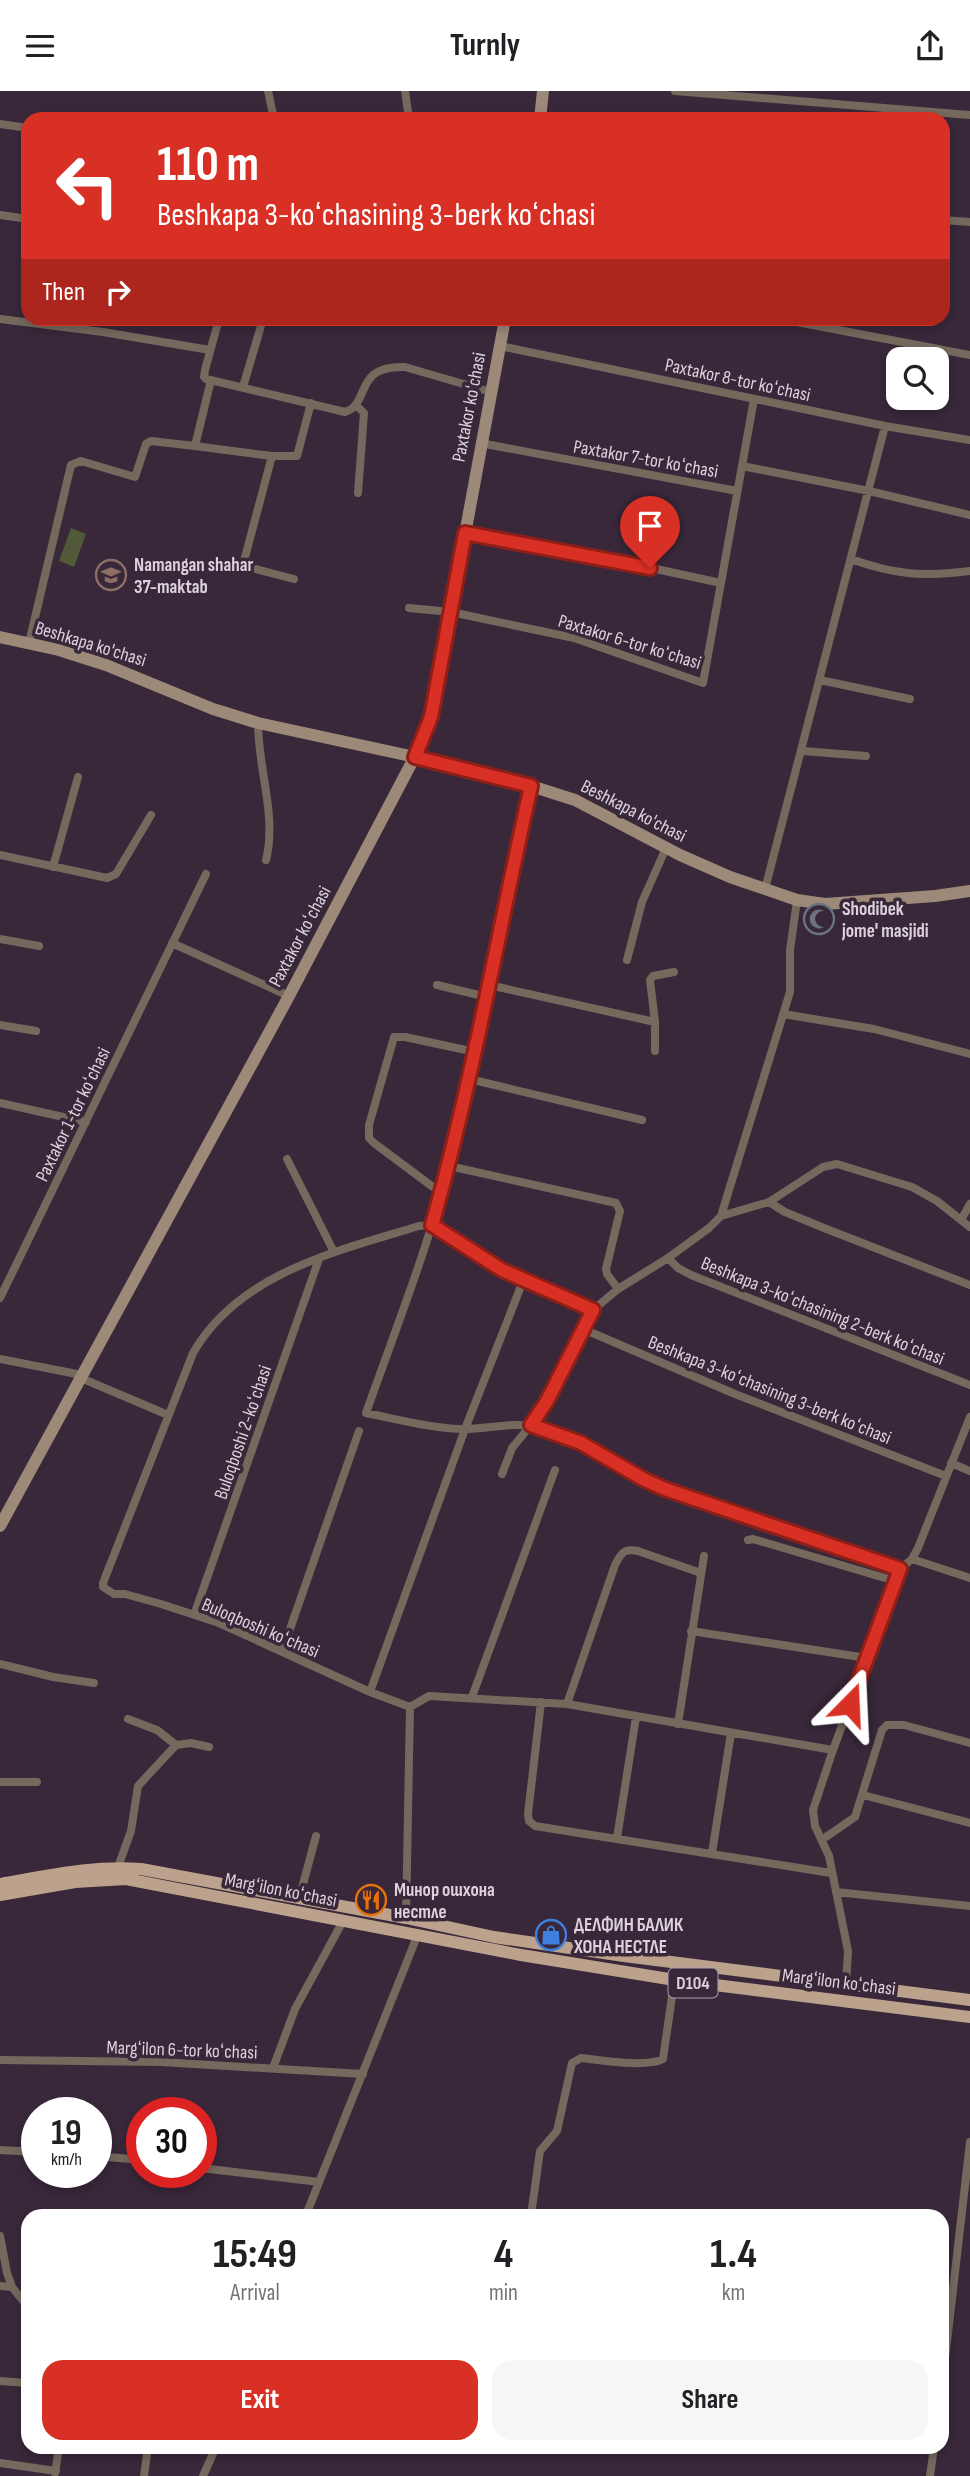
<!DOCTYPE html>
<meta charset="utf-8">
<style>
:root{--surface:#fff;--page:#f6f6f6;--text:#202124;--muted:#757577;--accent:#d93025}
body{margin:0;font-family:"Sofia Sans Condensed",sans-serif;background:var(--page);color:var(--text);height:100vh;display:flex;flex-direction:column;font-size:26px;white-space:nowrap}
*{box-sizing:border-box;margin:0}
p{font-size:23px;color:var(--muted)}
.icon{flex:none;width:38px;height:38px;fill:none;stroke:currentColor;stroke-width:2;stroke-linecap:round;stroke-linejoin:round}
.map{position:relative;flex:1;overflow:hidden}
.details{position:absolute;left:21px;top:2118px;width:928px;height:245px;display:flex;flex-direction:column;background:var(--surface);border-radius:21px;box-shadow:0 4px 10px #0003}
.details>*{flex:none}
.banner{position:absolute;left:21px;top:21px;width:929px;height:214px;border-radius:21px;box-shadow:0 4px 10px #0003;background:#d93025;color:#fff;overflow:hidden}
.tools{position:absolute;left:886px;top:256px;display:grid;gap:14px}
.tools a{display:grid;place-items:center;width:63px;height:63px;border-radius:14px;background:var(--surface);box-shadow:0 4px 10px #0003;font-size:35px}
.speed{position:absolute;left:21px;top:2006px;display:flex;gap:14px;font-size:35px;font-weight:700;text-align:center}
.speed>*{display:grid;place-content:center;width:91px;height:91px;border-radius:50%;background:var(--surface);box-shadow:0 4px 10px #0003;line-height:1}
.speed small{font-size:18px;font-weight:400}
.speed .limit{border:10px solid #d22;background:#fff;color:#111}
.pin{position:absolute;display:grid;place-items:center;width:60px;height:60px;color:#fff;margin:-72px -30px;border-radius:50% 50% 50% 0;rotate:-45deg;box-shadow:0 0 7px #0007}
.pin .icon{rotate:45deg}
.me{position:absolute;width:77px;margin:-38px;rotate:21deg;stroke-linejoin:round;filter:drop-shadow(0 0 5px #0008)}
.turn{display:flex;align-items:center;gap:24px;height:147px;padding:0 21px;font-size:32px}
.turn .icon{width:91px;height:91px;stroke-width:2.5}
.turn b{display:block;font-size:49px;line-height:60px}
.then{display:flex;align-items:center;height:66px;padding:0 21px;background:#0003;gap:14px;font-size:26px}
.eta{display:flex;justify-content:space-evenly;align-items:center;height:119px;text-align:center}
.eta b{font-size:42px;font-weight:700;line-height:49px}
.cta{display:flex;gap:14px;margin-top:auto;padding:14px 21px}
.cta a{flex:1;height:80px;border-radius:21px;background:var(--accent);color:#fff;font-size:28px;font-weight:700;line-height:80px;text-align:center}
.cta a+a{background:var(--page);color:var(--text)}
header{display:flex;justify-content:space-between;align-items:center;height:91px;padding:0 21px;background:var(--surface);font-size:32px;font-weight:700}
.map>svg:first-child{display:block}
.green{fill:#525938}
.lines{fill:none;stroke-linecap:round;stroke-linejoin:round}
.street{stroke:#75695e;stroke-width:8}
.secondary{stroke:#9d8978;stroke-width:12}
.primary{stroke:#bca28c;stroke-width:12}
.route-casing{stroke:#8d1f18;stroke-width:18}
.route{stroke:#d93025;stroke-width:12}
.labels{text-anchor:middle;stroke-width:7;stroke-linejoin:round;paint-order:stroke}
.shield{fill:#38283a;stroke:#ab9eac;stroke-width:2}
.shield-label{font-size:18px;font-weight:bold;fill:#dcd1dd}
.street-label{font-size:19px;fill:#dcd1dd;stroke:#38283a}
.poi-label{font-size:19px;font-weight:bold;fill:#dcd1dd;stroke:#38283a;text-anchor:start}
</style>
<header><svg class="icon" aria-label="menu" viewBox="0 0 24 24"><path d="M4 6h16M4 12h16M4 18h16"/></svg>Turnly<svg class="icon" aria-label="share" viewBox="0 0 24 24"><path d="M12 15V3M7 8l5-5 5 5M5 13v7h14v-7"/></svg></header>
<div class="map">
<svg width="970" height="2385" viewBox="0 0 970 2385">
<rect width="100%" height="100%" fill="#38283a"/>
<path class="green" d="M71 437 86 443 74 476 59 470Z"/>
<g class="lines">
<path class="street" d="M268 0 274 28
M405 0 409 28
M675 0 970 24
M0 33 28 37
M0 124 28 128
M943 129 970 131
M0 228 103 241 210 259
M219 228 205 279 204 286 206 288 345 321C371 313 353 274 405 276L491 301
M781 228 970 264
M500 255 885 335 970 349
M211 289 195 355 272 365 244 470 248 476 294 488
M243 296 263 228
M356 314 364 322 358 402
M480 352 737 400
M272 365H297L311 312
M742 375 754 308
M465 442 591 464 721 492
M851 468C895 484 924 486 970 480
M409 517 451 521 574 547 703 592 742 375 869 400 970 424
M29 552 71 374 81 370 135 386 146 353 151 350 195 355
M820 589 910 608
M258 632C258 678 277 725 266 769
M803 660 866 665
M531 695C502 821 482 949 449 1075 427 1159 395 1240 366 1322 397 1328 429 1337 461 1338 484 1339 514 1330 536 1336 583 1348 621 1379 665 1398L900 1478
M0 764 107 787 116 783 151 724
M53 776 78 686
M765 798 885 335
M0 848 39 855
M172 852 289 905
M627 869 642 811 666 757
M437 894 487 906
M489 894 655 931
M783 923 874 938 970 963
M0 934 36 940
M655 960V931L650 889 653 885 674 881
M469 988 642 1029
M0 1012 86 1031
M287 1068 334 1161
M449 1075 616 1112 620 1120 606 1178 607 1183 618 1198
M441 1102 374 1052 369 1047V1034L394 946H405L475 961
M769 1111 785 1121 824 1137 970 1194
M721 1125 790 901V859L797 809
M961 1129 970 1113
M668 1167 678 1177 691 1184 970 1294
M0 1207 206 783
M583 1238 735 1303 946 1385
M0 1268 82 1284
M81 1287 168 1324
M951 1372 970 1380
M502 1383 512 1357 531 1334 547 1309 593 1219 618 1198 668 1167 709 1137 721 1125 769 1111 823 1076 837 1073 912 1096 937 1110 970 1136
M748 1449 753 1448 895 1490
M912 1468 970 1487
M194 1524 319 1168
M691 1540 867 1567
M282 1561 359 1340
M0 1573 53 1586 94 1592
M370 1601 465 1338 523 1190
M472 1606 555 1379
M541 1611 528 1723 529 1730 535 1735 831 1782
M567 1613 615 1474C621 1462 624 1457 638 1460L701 1482
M410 1616 370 1601 219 1532 161 1513 125 1503H114L103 1496V1492L193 1262C239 1182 337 1160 419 1135L432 1134 502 1179 593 1219
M410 1616 429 1605 567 1613 833 1659
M128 1628 157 1639 176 1654
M678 1633 704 1465
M0 1691H37
M863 1704 970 1732
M617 1747 636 1626
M823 1748 855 1726 882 1639 887 1634H904L970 1652
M712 1762 731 1642
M118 1776 131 1740 138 1695 176 1654 191 1652 209 1656
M836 1801 970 1815
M299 1808 316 1745
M406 1827 410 1616
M846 1894 848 1860 829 1765 815 1735 813 1719 833 1659 900 1478 912 1468 918 1457 970 1326
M0 1969 161 1971 363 1983
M273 1977 295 1918 343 1830
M0 2059 37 2061
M96 2065 142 2069
M201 2077 319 2091
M532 2117 540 2060 557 2040 572 1972 581 1967C601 1969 646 1977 663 1968L677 1871
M306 2124 418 1843
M0 2145 7 2182 12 2196 28 2216
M0 2195 12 2196
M0 2290 28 2292
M942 2294 970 2051
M0 2372 56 2380
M55 2382 59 2356
M144 2385 148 2356
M203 2385 216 2356
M930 2385 934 2356"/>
<path class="secondary" d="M540 28 543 0
M0 546 59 559 106 574 213 618 258 632 415 666 531 695 575 709 680 764 730 786 797 809 825 813 935 805 970 800
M0 1435 289 905 422 652 431 626 505 228"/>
<path class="primary" d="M0 1793C47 1785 93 1774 141 1778L406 1827 494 1846 624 1865 970 1909
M0 1804 75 1791 126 1788 521 1864 675 1889 970 1926"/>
</g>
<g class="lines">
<g class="route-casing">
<path id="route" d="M650 477 465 442 431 626 415 666 531 695C498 841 473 989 432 1134L502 1179 593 1219 547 1310 531 1334 581 1352 643 1388 665 1398 900 1478 850 1613"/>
</g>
<use href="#route" class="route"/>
</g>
<defs>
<g id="school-ring" transform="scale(1.575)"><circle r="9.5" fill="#38283a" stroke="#8d6e63" stroke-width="1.5"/><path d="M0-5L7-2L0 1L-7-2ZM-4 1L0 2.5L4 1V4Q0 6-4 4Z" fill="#8d6e63"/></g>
<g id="mosque-ring" transform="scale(1.575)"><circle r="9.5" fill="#38283a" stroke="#6b7280" stroke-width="1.5"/><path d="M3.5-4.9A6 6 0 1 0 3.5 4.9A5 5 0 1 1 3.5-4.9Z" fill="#6b7280"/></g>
<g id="restaurant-ring" transform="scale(1.575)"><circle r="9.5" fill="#38283a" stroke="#e8710a" stroke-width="1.5"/><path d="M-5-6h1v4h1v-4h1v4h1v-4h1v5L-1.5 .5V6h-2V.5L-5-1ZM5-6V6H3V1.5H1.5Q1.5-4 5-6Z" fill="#e8710a"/></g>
<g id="shop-ring" transform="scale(1.575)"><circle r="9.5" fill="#38283a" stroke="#3f7fe0" stroke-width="1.5"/><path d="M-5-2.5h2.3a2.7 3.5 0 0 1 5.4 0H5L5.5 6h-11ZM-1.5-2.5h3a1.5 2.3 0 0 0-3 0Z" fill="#3f7fe0"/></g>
</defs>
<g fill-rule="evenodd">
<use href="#school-ring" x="111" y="484"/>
<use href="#mosque-ring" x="819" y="828"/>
<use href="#restaurant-ring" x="371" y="1809"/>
<use href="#shop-ring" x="551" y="1844"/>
</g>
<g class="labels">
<rect class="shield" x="668.5" y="1877.5" width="49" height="29" rx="5"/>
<g class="shield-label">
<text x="693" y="1898">D104</text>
</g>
<g class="street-label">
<text transform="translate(738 288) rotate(12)" y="7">Paxtakor 8-tor koʻchasi</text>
<text transform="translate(468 316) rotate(-79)" y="7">Paxtakor koʻchasi</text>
<text transform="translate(646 367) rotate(10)" y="7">Paxtakor 7-tor koʻchasi</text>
<text transform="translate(630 550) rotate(17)" y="7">Paxtakor 6-tor koʻchasi</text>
<text transform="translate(91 552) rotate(17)" y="7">Beshkapa ko'chasi</text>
<text transform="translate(634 719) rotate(27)" y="7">Beshkapa ko'chasi</text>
<text transform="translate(299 845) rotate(-62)" y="7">Paxtakor koʻchasi</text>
<text transform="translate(72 1023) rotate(-64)" y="7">Paxtakor 1-tor koʻchasi</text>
<text transform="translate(823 1219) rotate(22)" y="7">Beshkapa 3-koʻchasining 2-berk koʻchasi</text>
<text transform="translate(770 1298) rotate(22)" y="7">Beshkapa 3-koʻchasining 3-berk koʻchasi</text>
<text transform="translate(242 1341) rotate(-71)" y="7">Buloqboshi 2-koʻchasi</text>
<text transform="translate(261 1536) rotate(23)" y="7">Buloqboshi koʻchasi</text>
<text transform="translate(281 1798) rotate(11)" y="7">Margʻilon koʻchasi</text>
<text transform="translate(839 1890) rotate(7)" y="7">Margʻilon koʻchasi</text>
<text transform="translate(182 1958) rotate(2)" y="7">Margʻilon 6-tor koʻchasi</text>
</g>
<g class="poi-label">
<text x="134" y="480">Namangan shahar<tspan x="134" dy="22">37-maktab</tspan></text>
<text x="842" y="824">Shodibek<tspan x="842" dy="22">jome' masjidi</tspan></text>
<text x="394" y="1805">Минор ошхона<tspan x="394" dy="22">нестле</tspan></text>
<text x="574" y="1840">ДЕЛФИН БАЛИК<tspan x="574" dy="22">ХОНА НЕСТЛЕ</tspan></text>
</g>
</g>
</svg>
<div class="tools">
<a><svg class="icon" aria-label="search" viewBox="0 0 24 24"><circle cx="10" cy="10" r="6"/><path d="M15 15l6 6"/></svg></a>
</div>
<div class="speed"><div>19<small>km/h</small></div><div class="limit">30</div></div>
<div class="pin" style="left:650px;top:477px;background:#d93025"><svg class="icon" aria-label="arrive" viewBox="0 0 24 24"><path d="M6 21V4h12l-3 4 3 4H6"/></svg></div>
<svg class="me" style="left:850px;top:1613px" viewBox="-20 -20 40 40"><path d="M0-17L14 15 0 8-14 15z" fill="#d93025" stroke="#fff" stroke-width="4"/></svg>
<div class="banner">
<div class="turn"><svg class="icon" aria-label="left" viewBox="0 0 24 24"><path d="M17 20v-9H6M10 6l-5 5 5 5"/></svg><div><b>110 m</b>Beshkapa 3-koʻchasining 3-berk koʻchasi</div></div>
<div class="then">Then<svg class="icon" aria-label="right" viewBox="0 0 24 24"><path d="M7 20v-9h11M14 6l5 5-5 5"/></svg></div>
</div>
<section class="details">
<div class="eta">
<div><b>15:49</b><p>Arrival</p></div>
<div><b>4</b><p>min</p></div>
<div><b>1.4</b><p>km</p></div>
</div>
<div class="cta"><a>Exit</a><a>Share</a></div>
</section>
</div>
